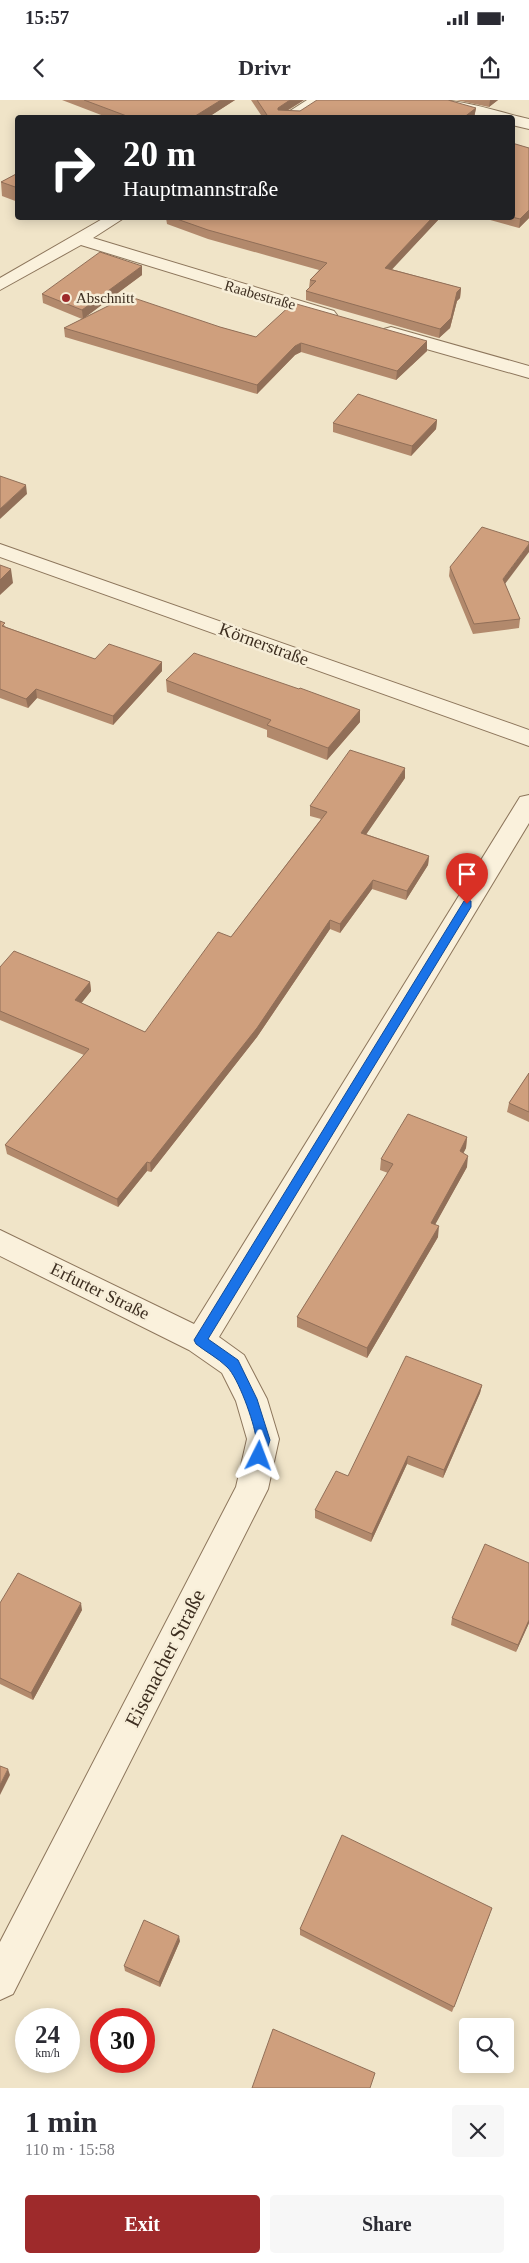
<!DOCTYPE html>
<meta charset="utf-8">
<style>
:root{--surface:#fff;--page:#f7f7f7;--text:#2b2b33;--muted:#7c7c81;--accent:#9e2a2b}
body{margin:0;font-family:"Times New Roman",serif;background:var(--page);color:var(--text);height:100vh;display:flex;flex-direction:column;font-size:19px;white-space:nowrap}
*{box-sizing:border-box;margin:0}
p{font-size:16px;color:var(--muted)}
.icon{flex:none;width:28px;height:28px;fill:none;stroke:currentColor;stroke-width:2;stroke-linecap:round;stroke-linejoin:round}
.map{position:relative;height:1988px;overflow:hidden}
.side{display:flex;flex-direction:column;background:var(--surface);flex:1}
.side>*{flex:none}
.top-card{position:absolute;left:15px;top:15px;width:500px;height:105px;border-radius:5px;box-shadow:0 2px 12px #0003;background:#202124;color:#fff;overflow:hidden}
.tools{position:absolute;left:459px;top:1918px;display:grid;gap:10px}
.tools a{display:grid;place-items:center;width:55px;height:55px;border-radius:5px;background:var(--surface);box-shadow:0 2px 12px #0003;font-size:25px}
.speed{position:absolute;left:15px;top:1908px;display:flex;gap:10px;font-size:25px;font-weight:700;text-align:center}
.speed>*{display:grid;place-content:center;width:65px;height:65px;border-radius:50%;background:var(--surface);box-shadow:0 2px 12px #0003;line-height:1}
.speed small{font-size:12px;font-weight:400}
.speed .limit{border:8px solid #d22;background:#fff;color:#111}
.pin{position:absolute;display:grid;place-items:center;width:42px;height:42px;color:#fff;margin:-51px -21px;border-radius:50% 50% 50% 0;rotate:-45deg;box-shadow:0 0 5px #0007}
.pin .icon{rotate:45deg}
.me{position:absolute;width:55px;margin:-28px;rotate:3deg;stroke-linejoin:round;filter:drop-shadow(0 0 4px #0008)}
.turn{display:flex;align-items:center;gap:18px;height:105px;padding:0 25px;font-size:22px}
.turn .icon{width:65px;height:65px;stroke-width:2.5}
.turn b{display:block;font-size:35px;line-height:42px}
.round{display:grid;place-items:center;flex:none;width:52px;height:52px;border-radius:5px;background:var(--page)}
.summary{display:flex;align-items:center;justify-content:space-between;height:85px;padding:0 25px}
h1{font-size:30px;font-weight:800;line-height:38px}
.button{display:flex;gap:10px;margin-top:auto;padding:10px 25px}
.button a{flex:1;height:58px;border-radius:5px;background:var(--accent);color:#fff;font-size:20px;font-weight:800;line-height:58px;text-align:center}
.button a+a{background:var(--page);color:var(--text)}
.status{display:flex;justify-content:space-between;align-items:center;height:35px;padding:0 25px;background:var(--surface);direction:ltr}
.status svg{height:14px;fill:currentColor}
header{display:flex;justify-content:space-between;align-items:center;height:65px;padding:0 25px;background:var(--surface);font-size:22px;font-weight:800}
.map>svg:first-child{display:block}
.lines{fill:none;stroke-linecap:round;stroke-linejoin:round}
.minor-casing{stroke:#8d765c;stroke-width:2}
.minor{fill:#faf1dc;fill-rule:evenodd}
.wall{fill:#b2896c}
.shaded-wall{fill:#916f58}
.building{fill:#cf9f7d;stroke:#916f58}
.route{fill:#1a73e8;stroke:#114b97}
.poi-dot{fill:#9e2a2b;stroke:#f7eed8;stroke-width:2}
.labels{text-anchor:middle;stroke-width:5;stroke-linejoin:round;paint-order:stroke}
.far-street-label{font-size:15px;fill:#3d2e20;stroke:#f7eed8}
.far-poi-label{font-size:15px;fill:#3d2e20;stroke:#f7eed8;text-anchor:start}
.street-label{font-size:18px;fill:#3d2e20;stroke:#f7eed8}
.near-street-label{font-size:21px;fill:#3d2e20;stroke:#f7eed8}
</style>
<div class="status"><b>15:57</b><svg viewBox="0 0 49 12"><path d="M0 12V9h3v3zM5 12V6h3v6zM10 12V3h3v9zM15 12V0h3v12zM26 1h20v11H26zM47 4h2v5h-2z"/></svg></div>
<header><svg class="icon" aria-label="back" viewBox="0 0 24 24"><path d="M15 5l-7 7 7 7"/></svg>Drivr<svg class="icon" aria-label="share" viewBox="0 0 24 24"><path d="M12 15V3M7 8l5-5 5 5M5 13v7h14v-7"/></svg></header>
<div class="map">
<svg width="529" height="1988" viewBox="0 0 529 1988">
<rect width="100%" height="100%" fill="#f0e4c8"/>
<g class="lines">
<g class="minor-casing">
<path id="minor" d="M307 0H326L299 18H279Z
M433 0C468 0 497 12 529 19V29L512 25V18H484L435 3Z
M104 118H124L93 138 334 211 337 215 334 219H322L81 145 0 190V178Z
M391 227 529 266V278L384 237 382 233 384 229Z
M0 444 529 630V646L0 457Z
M529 695V723L219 1237 244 1255 267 1299 279 1339 268 1389 13 1894 0 1900V1842L236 1387 247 1339 236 1301 222 1273 189 1250 0 1156V1130L194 1224 520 697Z"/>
</g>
<use href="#minor" class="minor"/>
</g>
<path class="wall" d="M62 0H235L207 18H109Z
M251 0H304L287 11 476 8 474 18H263Z
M456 0H498L489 7Z
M512 43 529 48V118L519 128 483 118H512Z
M18 73V102L2 96 1 82Z
M166 118H440L391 169 461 188 460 198 457 201 450 228 439 238 306 200V191L309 188 310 180 319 170 208 139 167 124Z
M142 166V175L85 217 220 227 256 237 427 241V251L396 280 301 252 295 255 257 294 65 237 64 228 82 219 43 203 42 194Z
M437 320 436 329 411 356 333 332V323Z
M450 467 505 484 520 519 519 528 473 534 449 476Z
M0 521 6 527 95 559 162 562V571L113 625 37 598 28 608 0 598Z
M166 580 299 589 360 610V622L327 660 267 637V630L167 592Z
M405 678 366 734 429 756 428 765 406 800 372 789 340 833 330 829 257 937 151 1072 147 1071 118 1107 7 1054 5 1045 84 955 0 920V867L90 882 91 891 81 903 145 932 231 837 321 719 310 716V706Z
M529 973V1022L507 1012 509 1003Z
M467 1037 466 1048 463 1053 467 1067 435 1124 438 1137 367 1258 297 1227V1217L388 1073 380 1070 381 1059Z
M482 1285 480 1293 443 1378 407 1364 371 1442 315 1418V1410L348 1376Z
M529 1463V1523L516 1552 451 1525 452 1518Z
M0 1503 82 1510 33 1600 0 1584Z
M490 1814 452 1912 300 1835V1829Z
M180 1841 160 1887 125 1871 124 1866Z"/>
<path class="shaded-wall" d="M221 0H235L207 18H192Z
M290 0H304L278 16V8Z
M490 0H498L489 7Z
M476 8 474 18H463Z
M529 110V118L519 128 520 119Z
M432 118H440L385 177V168Z
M142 166V175L83 219 82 210Z
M461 188 460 198 457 201 450 228 439 238 440 229 457 192Z
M427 241V251L396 280 397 271Z
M301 243V252L295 255 257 294V285L295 246Z
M437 320 436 329 411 356 412 346Z
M26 385 27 394 0 419V409Z
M529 444V452L502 488 503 479Z
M11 469 13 483 0 495V480Z
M162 562V571L113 625V616Z
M36 589 37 598 28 608 26 599Z
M360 610V622L327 660 328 648Z
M405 668V678L361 742V733Z
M429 756 428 765 406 800 407 791Z
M373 780 372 789 340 833V824Z
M330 820V829L257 937 151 1072 150 1063Z
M90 882 91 891 76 910 75 900Z
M467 1037 466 1048 459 1062 460 1051Z
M468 1056 467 1067 430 1134 431 1123Z
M147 1062V1071L118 1107 117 1099Z
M439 1126 438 1137 367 1258V1248Z
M482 1285 480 1293 443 1378 444 1370Z
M408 1356 407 1364 371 1442 372 1434Z
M81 1503 82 1510 33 1600 31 1593Z
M529 1520V1523L516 1552 518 1545Z
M8 1669 10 1675 0 1695V1685Z
M179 1836 180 1841 160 1887 159 1882Z"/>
<path class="building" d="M84 0H221L192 18H132Z
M257 0H290L278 8V10L300 11 317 0H448L476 8 463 18H269Z
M512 43 529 48V110L520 119 512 117Z
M18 73V88L1 82Z
M174 118H432L385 168 461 188 457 192 451 218 440 229 306 191 316 181 310 180 327 163 208 130Z
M100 152 142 166 82 210 42 194Z
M128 196 220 227 256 237 293 203 427 241 397 271 301 243 295 246 257 285 64 228Z
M358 294 437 320 412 346 333 323Z
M0 376 26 385 0 409Z
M482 427 529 442V444L503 479 520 519 474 524 450 467Z
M0 465 11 469 0 480Z
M0 521 5 523 2 526 95 559 109 544 162 562 113 616 36 589 26 599 0 589Z
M194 553 299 589 300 588 360 610 328 648 267 625 271 620 166 580Z
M350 650 405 668 361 733 429 756 407 791 373 780 340 824 330 820 257 928 150 1063 147 1062 117 1099 5 1045 89 949 0 911V867L14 851 90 882 75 900 145 932 218 832 231 837 327 712 310 706Z
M529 973V1012L509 1003Z
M408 1014 467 1037 460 1051 468 1056 431 1123 439 1126 367 1248 297 1217 393 1064 381 1059Z
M406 1256 482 1285 444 1370 408 1356 372 1434 315 1410 336 1371 348 1376Z
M485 1444 529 1463V1520L518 1545 452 1518Z
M18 1473 81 1503 31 1593 0 1578V1503Z
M0 1666 8 1669 0 1685Z
M342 1735 492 1808 454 1907 300 1829Z
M144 1820 179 1836 159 1882 124 1866Z
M273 1929 375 1973 370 1988H252Z"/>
<path class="route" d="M467 800 471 801V807L208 1239 238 1260 257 1299 270 1340 264 1360H255C251 1353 257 1346 256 1338 254 1322 238 1277 227 1267 218 1258 206 1252 196 1244L194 1240 464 801Z"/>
<circle class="poi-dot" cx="66" cy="198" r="5"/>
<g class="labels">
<g class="far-street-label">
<text transform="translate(260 195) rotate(16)" y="5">Raabestraße</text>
</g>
<g class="far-poi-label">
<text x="76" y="203">Abschnitt</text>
</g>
<g class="street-label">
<text transform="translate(264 544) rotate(20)" y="6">Körnerstraße</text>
<text transform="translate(100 1191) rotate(26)" y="6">Erfurter Straße</text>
</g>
<g class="near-street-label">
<text transform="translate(165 1558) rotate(-63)" y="7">Eisenacher Straße</text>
</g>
</g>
</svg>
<div class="tools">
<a><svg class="icon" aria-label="search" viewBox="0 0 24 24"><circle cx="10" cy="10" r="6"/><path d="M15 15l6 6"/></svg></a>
</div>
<div class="speed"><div>24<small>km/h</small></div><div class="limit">30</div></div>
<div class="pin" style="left:467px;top:804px;background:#d93025"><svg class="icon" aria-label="arrive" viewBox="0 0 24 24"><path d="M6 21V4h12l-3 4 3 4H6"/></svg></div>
<svg class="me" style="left:259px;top:1356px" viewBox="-20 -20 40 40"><path d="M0-17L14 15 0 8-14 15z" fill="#1a73e8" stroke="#fff" stroke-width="4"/></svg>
<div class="top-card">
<div class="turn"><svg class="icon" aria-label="right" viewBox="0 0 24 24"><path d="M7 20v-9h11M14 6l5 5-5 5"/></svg><div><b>20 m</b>Hauptmannstraße</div></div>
</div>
</div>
<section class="side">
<div class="summary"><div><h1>1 min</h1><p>110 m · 15:58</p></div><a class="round"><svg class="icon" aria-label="close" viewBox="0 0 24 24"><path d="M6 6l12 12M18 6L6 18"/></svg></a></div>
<div class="button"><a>Exit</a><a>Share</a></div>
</section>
